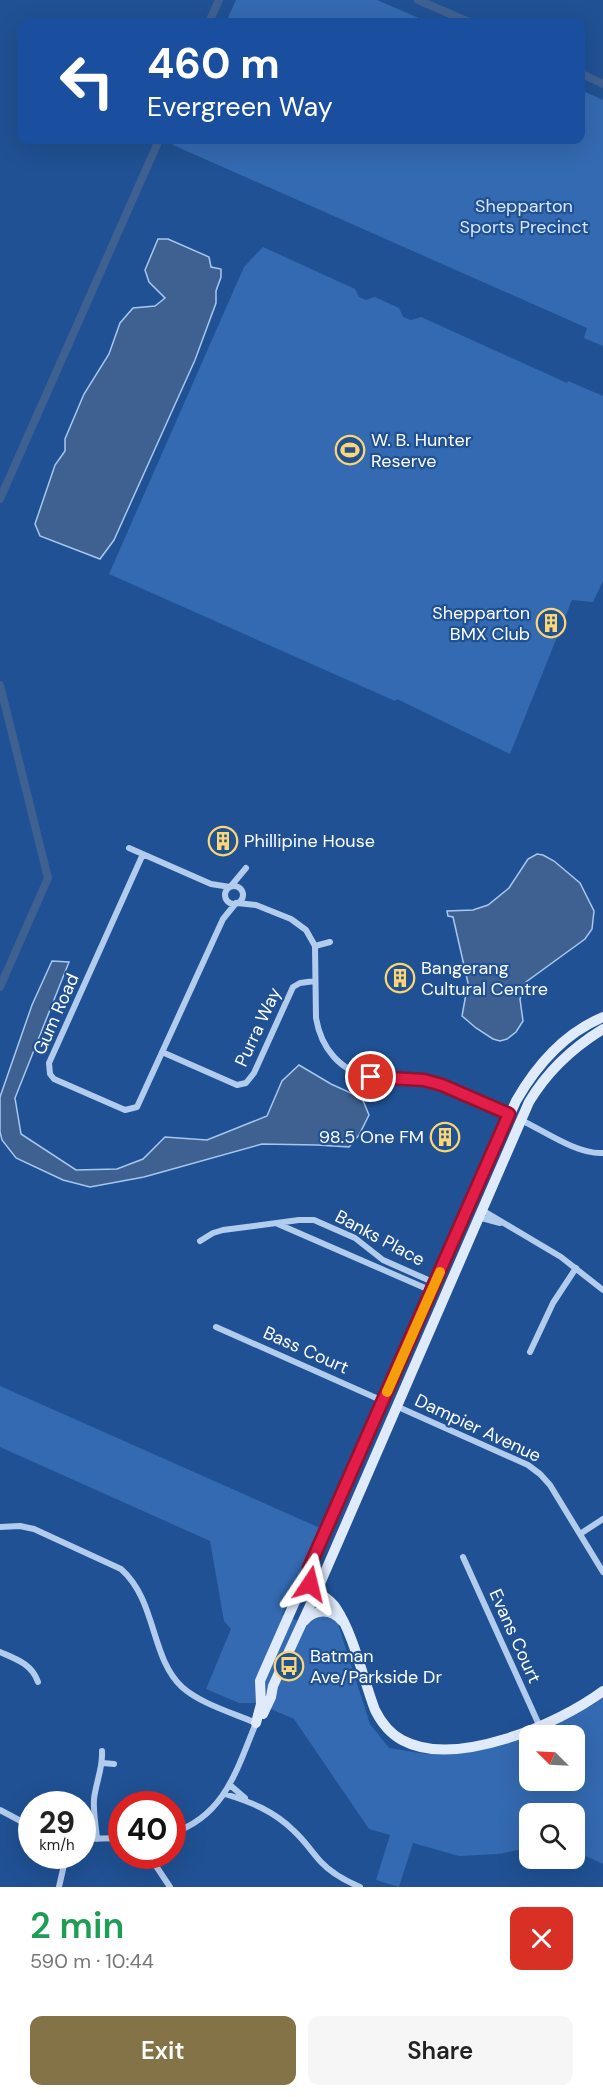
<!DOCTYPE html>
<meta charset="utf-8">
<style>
:root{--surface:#fff;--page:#f6f6f6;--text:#222;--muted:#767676;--accent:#847346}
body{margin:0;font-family:"DM Sans",sans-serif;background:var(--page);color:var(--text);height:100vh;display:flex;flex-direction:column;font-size:22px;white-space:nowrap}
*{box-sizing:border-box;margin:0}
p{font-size:20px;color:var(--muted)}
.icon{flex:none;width:33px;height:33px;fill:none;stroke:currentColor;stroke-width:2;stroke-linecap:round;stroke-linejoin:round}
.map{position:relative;height:1887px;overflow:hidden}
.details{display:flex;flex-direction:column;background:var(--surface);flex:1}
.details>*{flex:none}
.banner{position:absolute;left:18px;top:18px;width:567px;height:126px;border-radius:12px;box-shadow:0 6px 24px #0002;background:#1a4fa0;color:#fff;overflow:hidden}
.needle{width:39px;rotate:294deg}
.buttons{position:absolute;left:519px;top:1725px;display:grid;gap:12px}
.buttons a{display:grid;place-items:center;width:66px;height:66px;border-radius:12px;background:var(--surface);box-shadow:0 6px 24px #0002;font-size:30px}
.speed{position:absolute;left:18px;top:1791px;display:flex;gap:12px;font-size:30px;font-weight:700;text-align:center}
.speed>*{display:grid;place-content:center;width:78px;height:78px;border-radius:50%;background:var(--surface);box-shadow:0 6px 24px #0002;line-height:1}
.speed small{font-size:15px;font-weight:400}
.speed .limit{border:9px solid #d22;background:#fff;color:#111}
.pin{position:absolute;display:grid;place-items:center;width:51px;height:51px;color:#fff;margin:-26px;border:3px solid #fff;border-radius:50%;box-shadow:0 2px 6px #0007}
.me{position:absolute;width:66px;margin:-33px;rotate:10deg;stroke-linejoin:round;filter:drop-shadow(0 0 4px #0008)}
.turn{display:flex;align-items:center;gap:21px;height:126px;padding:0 30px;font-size:27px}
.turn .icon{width:78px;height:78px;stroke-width:2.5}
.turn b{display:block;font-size:42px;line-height:51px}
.round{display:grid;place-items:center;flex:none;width:63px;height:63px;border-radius:12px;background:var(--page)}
.headline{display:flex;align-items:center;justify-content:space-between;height:102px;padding:0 30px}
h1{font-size:36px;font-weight:600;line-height:45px;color:#1e9e55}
.primary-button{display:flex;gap:12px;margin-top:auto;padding:12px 30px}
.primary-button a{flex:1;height:69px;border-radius:12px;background:var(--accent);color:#fff;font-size:24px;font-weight:600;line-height:69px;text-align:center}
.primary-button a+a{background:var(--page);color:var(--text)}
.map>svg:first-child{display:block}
.green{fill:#346ab1;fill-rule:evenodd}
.water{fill:#3f6191;stroke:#a6c7ef;stroke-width:1.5}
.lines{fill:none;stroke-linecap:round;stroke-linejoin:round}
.canal{stroke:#3f6191;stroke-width:8}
.street{stroke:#b2ccee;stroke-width:6}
.secondary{stroke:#dfeafa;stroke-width:10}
.route-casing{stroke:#92132f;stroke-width:15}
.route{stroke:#e11d48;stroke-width:10}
.slow{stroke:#f59e0b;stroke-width:10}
.labels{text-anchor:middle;stroke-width:4.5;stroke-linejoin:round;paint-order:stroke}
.park-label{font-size:18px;fill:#d8e7fa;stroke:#205194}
.poi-label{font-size:18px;fill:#fff;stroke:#205194;text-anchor:start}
.street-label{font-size:18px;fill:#fff;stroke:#205194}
</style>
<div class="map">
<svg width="603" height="1887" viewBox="0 0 603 1887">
<rect width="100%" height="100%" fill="#205194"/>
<path class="green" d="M236 0H377L428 22H226Z
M581 90 603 100V346L584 338 587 328 173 145 175 140H580Z
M263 247 355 289 359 297 366 300 375 297 399 308 403 317 411 320 421 317 567 383 568 381 603 396V581L593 602 572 600 510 754 397 699 395 701 109 574 244 267Z
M0 1386 320 1528 282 1615 307 1624 323 1614 337 1621 370 1724 389 1748 426 1754 492 1747 547 1730 596 1703 603 1696V1864L575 1851 574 1814H530L529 1848 498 1854 459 1856 413 1843 399 1887 376 1880 390 1835 369 1829 294 1719 257 1703H239L206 1689 231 1629 224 1621 210 1541 0 1447ZM530 1736H574V1780H530Z"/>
<path class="water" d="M158 239H168L209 257 211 267 221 269V277L216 291V303L195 360 114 540 100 559 40 536 35 524 55 465 65 451V439L84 394 109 354 120 323 133 308 155 306 165 298 149 282 145 270Z
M537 854 543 855 554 861 580 883 594 911 592 929 585 939 526 982 520 999 523 1021 516 1032 507 1039 500 1041 493 1039 476 1028 462 1016 468 983 453 917 448 916 447 911 473 910 488 905 509 888 528 859Z
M52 961 69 962 15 1098 21 1134 76 1170 117 1169 143 1159 165 1137 207 1140 267 1116 282 1081 299 1065 331 1084 362 1098 369 1115 359 1135 349 1147 317 1145 262 1144 144 1177 90 1187 63 1180 16 1158 2 1140 0 1132V1097L32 1005Z"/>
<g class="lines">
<path class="canal" d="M418 0 469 22
M209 22 219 0
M580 73 603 84
M0 499 159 140
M0 685 48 878 0 987"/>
<path class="street" d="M129 848 211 884 230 887
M143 854 49 1063 50 1074 54 1079 125 1110 137 1107 223 919 236 903
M231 886 246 868
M225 895a9 9 0 1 1 18 0a9 9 0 1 1-18 0Z
M237 903 256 905 291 919 306 930 315 946 316 1018C321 1048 340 1072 372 1077 391 1080 409 1076 428 1081 456 1088 483 1103 509 1114
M315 946 330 942
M162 1052 237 1085 246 1083 254 1073 293 987 300 983 315 981
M521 1120C544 1131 578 1155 603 1153
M482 1210 561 1257 603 1290
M478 1217 500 1223
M278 1224 432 1291
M200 1241 213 1233 223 1230 299 1220H314L355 1238 383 1260 435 1283
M216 1327 383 1401
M530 1352 553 1303 576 1268
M396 1406 528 1465 540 1474 550 1485 603 1572
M0 1527 20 1526 34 1529 121 1569C157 1601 150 1657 182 1687 201 1704 233 1713 256 1723 237 1769 225 1816 172 1833
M580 1534 603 1519
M463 1557 540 1727
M0 1652C16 1659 32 1664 38 1682
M103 1763 114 1764
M230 1785 245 1798
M225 1794C251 1802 274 1811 294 1831 304 1840 312 1852 321 1862 332 1874 346 1881 360 1887
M0 1810 32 1827
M82 1839 122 1838
M97 1839C96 1826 93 1812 94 1799 96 1782 103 1768 102 1751
M152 1856 156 1866 170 1887
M59 1887 66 1856"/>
<path class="secondary" d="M311 1587C319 1594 331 1599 336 1608 354 1635 363 1679 375 1710 381 1722 389 1733 402 1740 455 1769 559 1724 603 1691
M304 1621C315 1609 331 1608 342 1621
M263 1714 271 1697 273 1686 319 1586 529 1102C548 1070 572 1048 603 1029
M256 1723 261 1704 260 1681 263 1674 516 1101C536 1066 565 1033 603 1017"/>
</g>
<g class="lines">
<g class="route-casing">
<path id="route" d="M310 1584 309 1568 509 1114 442 1085 424 1080 371 1077"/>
</g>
<use href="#route" class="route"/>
<path class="slow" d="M387 1392 440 1272"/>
</g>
<defs>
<g id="stadium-ring" transform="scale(1.5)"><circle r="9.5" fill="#205194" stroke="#fbd673" stroke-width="1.5"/><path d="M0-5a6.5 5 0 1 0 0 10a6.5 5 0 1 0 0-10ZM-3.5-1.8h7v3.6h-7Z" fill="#fbd673"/></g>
<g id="building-ring" transform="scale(1.5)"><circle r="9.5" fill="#205194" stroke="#fbd673" stroke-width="1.5"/><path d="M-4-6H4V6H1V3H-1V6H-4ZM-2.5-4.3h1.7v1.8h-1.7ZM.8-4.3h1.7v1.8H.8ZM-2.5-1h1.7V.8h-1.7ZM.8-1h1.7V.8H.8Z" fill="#fbd673"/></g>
<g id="bus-ring" transform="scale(1.5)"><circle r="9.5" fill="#205194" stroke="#fbd673" stroke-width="1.5"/><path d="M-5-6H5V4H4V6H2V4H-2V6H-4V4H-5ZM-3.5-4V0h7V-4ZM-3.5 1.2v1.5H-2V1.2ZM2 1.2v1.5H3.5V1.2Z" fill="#fbd673"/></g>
</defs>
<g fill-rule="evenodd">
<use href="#stadium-ring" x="350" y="450"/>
<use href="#building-ring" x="551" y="623"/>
<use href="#building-ring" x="223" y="841"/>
<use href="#building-ring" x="400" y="978"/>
<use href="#building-ring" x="445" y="1137"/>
<use href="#bus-ring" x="289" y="1666"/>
</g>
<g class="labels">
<g class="park-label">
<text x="524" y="212">Shepparton<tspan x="524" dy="21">Sports Precinct</tspan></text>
</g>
<g class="poi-label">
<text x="371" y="446">W. B. Hunter<tspan x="371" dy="21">Reserve</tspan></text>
<text x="530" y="619" text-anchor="end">Shepparton<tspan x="530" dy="21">BMX Club</tspan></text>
<text x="244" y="847">Phillipine House</text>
<text x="421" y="974">Bangerang<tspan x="421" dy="21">Cultural Centre</tspan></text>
<text x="424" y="1143" text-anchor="end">98.5 One FM</text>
<text x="310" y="1662">Batman<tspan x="310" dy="21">Ave/Parkside Dr</tspan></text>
</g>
<g class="street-label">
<text transform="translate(56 1014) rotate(-66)" y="6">Gum Road</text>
<text transform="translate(258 1027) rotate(-65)" y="6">Purra Way</text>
<text transform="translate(380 1238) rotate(28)" y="6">Banks Place</text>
<text transform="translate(306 1350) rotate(24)" y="6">Bass Court</text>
<text transform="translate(478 1428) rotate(25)" y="6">Dampier Avenue</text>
<text transform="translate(515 1636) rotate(66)" y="6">Evans Court</text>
</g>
</g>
</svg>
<div class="buttons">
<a><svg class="needle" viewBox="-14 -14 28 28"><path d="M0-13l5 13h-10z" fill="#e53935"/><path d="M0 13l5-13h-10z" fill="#767676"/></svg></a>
<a><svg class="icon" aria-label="search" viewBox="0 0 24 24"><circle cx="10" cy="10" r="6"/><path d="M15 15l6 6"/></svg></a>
</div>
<div class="speed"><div>29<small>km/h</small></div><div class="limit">40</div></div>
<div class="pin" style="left:371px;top:1077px;background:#d93025"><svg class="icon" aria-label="arrive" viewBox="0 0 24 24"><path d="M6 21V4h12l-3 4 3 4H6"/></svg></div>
<svg class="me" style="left:310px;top:1584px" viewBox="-20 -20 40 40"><path d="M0-17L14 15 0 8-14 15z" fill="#e11d48" stroke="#fff" stroke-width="4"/></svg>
<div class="banner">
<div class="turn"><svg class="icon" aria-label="left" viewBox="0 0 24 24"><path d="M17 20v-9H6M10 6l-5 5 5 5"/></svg><div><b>460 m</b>Evergreen Way</div></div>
</div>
</div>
<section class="details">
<div class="headline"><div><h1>2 min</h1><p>590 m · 10:44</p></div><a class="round" style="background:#d93025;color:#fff"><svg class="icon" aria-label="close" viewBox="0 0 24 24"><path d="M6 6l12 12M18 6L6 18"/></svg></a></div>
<div class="primary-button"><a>Exit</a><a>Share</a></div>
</section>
